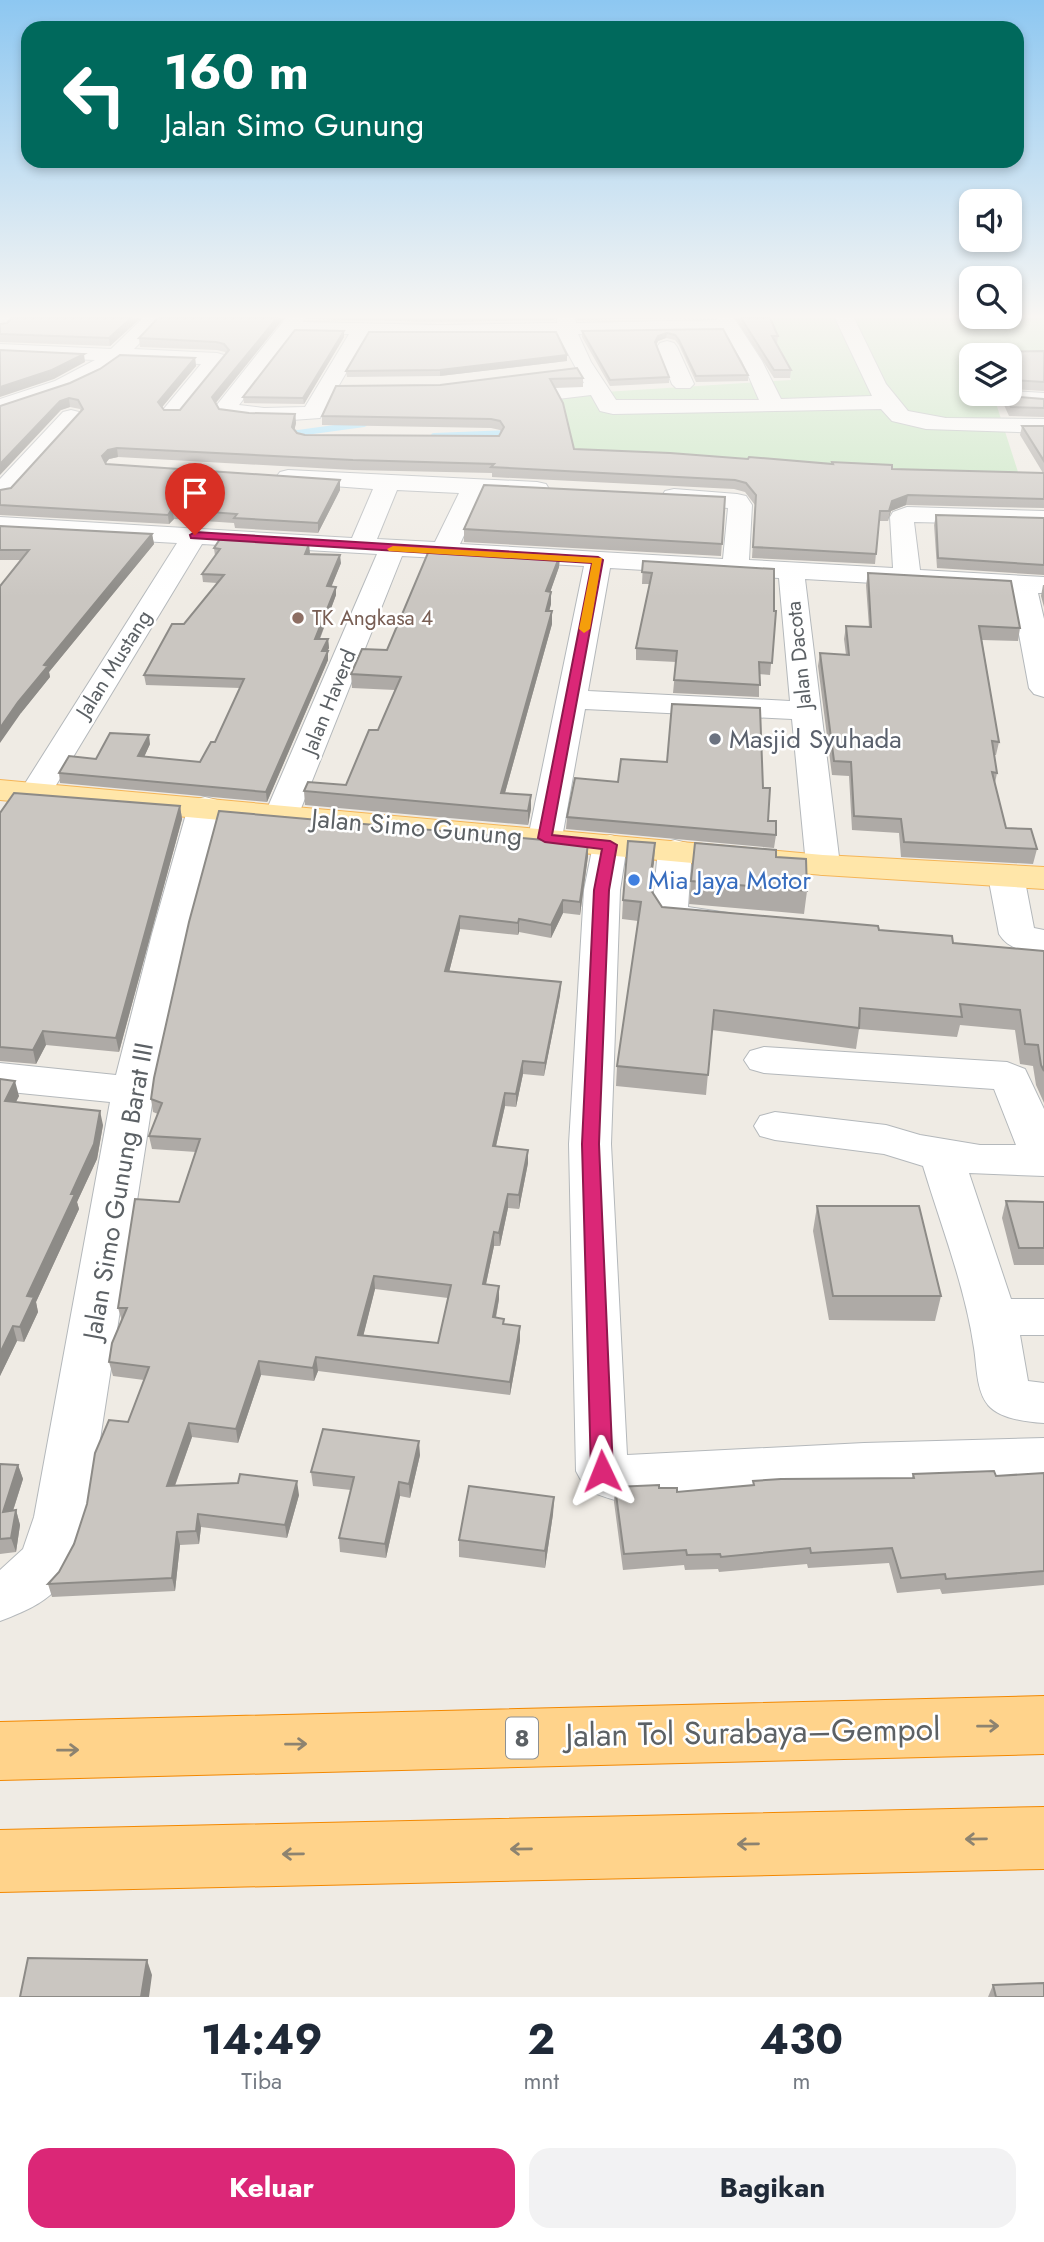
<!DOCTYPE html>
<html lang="id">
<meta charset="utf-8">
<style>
:root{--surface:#fff;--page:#f2f2f3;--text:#1f2937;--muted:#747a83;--accent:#db2777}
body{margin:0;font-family:Jost,sans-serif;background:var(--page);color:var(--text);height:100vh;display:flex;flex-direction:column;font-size:26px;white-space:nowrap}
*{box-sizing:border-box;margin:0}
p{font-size:23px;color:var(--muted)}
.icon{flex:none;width:38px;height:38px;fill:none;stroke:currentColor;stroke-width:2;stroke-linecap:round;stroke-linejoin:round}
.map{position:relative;height:1997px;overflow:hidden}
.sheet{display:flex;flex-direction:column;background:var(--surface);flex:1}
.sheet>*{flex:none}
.guide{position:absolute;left:21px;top:21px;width:1003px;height:147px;border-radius:21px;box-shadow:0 4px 10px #0003;background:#00695c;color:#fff;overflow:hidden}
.fabs{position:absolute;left:959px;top:189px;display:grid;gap:14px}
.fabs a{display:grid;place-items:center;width:63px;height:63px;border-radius:14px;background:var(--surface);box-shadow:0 4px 10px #0003;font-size:35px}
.pin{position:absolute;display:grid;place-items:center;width:60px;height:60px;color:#fff;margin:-72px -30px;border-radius:50% 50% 50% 0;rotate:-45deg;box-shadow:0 0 7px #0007}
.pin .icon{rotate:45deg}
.me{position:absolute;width:77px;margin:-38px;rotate:358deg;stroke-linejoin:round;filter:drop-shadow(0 0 5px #0008)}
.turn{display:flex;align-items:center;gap:24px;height:147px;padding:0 28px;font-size:32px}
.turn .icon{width:91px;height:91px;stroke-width:2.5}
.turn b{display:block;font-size:49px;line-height:60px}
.eta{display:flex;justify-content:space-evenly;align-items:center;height:119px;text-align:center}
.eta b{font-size:42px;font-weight:700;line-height:49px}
.primary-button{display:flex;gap:14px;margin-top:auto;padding:14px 28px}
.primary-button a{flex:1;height:80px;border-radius:21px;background:var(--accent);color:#fff;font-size:28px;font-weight:700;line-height:80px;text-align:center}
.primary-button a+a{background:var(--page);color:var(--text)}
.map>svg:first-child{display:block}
.green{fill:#c5e7c0}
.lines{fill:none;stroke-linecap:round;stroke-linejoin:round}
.stream{stroke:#a4e3ff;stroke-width:6}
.minor-casing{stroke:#b4b8bb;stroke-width:2}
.major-casing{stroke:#f5b557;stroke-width:2}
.highway-casing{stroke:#f38800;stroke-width:2}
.minor{fill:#fff;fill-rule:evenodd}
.major{fill:#ffe6a9;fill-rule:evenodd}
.highway{fill:#ffd38b;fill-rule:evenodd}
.wall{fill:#aeaaa6;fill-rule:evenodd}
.shaded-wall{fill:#8d8b87}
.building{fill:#cac6c1;stroke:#8d8b87;stroke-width:2;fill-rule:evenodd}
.oneway{stroke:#8d8370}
.route{fill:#db2777;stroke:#8e194d;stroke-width:2}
.slow{fill:#f59e0b}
.education-dot{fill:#8d6e63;stroke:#fff;stroke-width:2.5}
.worship-dot{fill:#6b7280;stroke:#fff;stroke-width:2.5}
.shop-dot{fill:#3f7fe0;stroke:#fff;stroke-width:2.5}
.labels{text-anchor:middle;stroke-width:5;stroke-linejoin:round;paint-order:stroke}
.far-education-label{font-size:21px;fill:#785e54;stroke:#fff;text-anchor:start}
.far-street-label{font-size:21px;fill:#5c6165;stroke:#fff}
.shield{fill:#fff;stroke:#8d9093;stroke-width:2}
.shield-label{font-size:24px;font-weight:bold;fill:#5c6165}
.worship-label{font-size:26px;fill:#5b616d;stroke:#fff;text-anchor:start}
.street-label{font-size:26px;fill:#5c6165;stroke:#fff}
.shop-label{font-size:26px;fill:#366cbe;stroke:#fff;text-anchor:start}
.near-street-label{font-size:32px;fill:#5c6165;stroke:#fff}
</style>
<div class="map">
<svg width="1044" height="1997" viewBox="0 0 1044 1997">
<rect width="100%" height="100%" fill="#efebe4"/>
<path class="green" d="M767 318H1044V358L971 355V394H993L1019 475 573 455 558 395 791 380Z"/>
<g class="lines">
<path class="stream" d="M283 432 298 433 364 424
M434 436 513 433"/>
<g class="minor-casing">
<path id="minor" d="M0 318H18L7 329 0 331Z
M143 318H164L134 349 217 353 224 355 227 359 181 416H165L162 411 201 364 120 361 100 375 70 389 0 413V399L55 381 95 360 0 356V344L111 349Z
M286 318H305L303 322 441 325 557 323V318H575L576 323 717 320 716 318H734L762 361 781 399 872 396 835 318H854L886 384 908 411 946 418 1044 419V433L926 429 892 421 881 409 613 414 600 411 591 395 507 405 499 404 496 399 499 394 507 393 584 383 558 335H368L320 418 264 422 221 415 216 406ZM724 332 742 361 759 400H616L591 362 578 334ZM294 333 349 334 305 407 264 408 239 405Z
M667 341 674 343 677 347 694 384 690 388H676L672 384 657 347 660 343Z
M1010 391 1044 393V405L990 402 987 397 990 394H1010Z
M71 410 79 412 82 417 79 422 11 496 0 498V479L63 412Z
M288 470 537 482 546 484 549 489 546 494 537 496 483 494 460 544 723 559 728 508 674 503 665 501 662 496 665 491 674 489 737 494 746 496 752 505 749 560 893 568 890 517 893 512 907 507 1044 511V525L914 522 920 570 1044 577V593H1038L1044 619V697L1034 694 1029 688 1011 591 805 579 840 865 835 872 823 875 811 872 806 865 792 719 585 709 562 838 557 845 545 848 533 845 528 838 584 566 402 556 298 816 293 823 281 826 269 823 264 816 377 554 202 544 47 800 35 803 23 800 19 793 177 543 0 533V517L352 538 373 489 280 482 276 477 280 472ZM397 490 459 493 435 542 377 539ZM610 568 779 578 790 701 588 691Z
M205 797 217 800 222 807 188 934 154 1091 88 1517C70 1580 63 1598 0 1621V1570L23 1549 34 1517 110 1102 0 1091V1063L116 1075 152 934 188 807 193 800Z
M610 835 622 838 627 845 620 890 611 1144 627 1455 864 1443 1044 1438V1482L864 1487 615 1500C592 1493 587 1493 576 1471L569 1144 584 890 593 845 598 838Z
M675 840 687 843 692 850 688 907 728 913 733 921 728 929C705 934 667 933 652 912L658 850 663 843Z
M1006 865 1018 869 1024 876 1034 928 1044 930V952C1026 952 1009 950 999 934L988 876 994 869Z
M764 1047 1007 1062 1025 1069 1044 1109V1176L969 1173 1011 1299H1044V1335H1020L1028 1381 1044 1383V1423C1027 1422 1000 1419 988 1405 976 1390 977 1366 974 1348 965 1286 941 1226 923 1166L884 1154 775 1140 760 1136 754 1126 760 1116 775 1112 886 1125 920 1135 980 1145H1016L994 1089 764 1073 750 1069 744 1060 750 1051Z"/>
</g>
<g class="major-casing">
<path id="major" d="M0 780 823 855 1044 867V889L823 875 0 800Z"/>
</g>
<g class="highway-casing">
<path id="highway" d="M1044 1696V1754L0 1780V1722Z
M1044 1807V1869L0 1892V1830Z"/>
</g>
<use href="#minor" class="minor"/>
<use href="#major" class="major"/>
<use href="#highway" class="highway"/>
</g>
<path class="wall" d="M12 318H141L110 346 0 342V324L7 323Z
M284 318 216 403 219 409 249 413 295 414 296 423 294 430 297 433 305 435 499 436 501 433 500 430 491 428 322 425V416L440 385 583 378V387L555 388 574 449 832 464V462L892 469 1043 473 1020 435 1022 426H1044V508L906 505 891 511 888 521H879L875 564 752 558 755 505 745 492 734 489 492 477V473L353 470 118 457 109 459 106 463V464L340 480V490L318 533 235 528 234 523 174 519 169 524 0 515V490L11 488 81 412 80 409 70 407 61 410 0 406 195 358 196 366 162 407 164 410H180L226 354 225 352 217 350 140 347 139 338Z
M306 318H556L554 320 441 322 307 319Z
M576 318H666L578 320Z
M735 318H770L778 336 777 344 791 370 790 378H774Z
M723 329 748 375V381L696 382 679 345 675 340 666 338 658 341 656 345 669 377V383L610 386 582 337V331Z
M344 337 304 404 244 403 243 397Z
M1044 351V391L1010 389V355H987L988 352Z
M567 361 440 376 347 377 346 371Z
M1005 396 1044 399V417L1009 416 1004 405Z
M725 497 721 556 464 542V529Z
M936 515 1044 518V575L937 568 934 525Z
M0 526 152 534 154 544 49 672 50 677 21 713V560H0Z
M309 544V554L341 563 331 587H336V595L320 639H328L329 648 327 651 328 660 267 802 60 783 59 773 96 759 150 744 144 757 200 762 215 742 240 688 146 685 144 675 217 583 203 582 202 574 215 556 214 548Z
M560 555 559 567 550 592 551 604 549 611H552V624L505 793 531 809 528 825 305 805 304 791 346 785 378 730 395 690 352 688 351 674 387 650Z
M643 561 776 611 770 675 759 674V697L673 693 676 662 636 660V648L650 584H642Z
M868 573 1020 628 1018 641 982 640 999 742 996 755H994L997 773 995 783 1006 828 1037 849 1033 864 901 857 899 833 852 830 849 776 832 775 818 666 820 653 846 655 844 639 846 626 869 627 866 585Z
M1043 585H1044V607L1041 596Z
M618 782 763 788 768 821 776 835 774 848 566 829 567 817Z
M180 806 182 819 119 1052 46 1045 36 1064 0 1061V813Z
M588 856 580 915 563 913 551 938 519 932 518 935 460 929 449 972 561 982 560 995 544 1076 523 1074 516 1107 505 1106 496 1146 528 1150V1163L519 1209 508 1208 500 1246H494L486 1284 499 1299 496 1318 504 1324 520 1326V1340L510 1395 318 1371 314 1381 261 1375 238 1443 192 1437 175 1486 299 1495 287 1538 201 1527 199 1544 180 1545 175 1591 52 1597 48 1584 59 1572 74 1544 128 1422 144 1380 113 1376 109 1362 122 1321 118 1308 179 1202 196 1152 152 1149 149 1136 158 1114 153 1112 151 1099 189 922ZM375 1289 448 1298 438 1343 363 1336Z
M776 857 807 891 804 914 689 904 691 881Z
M654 862 650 889 662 907 879 930 953 943 1044 951V1103L1036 1085 1033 1066 1020 1064 1015 1030 960 1025 957 1037 859 1029 856 1049 712 1030 706 1095 616 1086 617 1066 638 921 622 919 623 900Z
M0 1079 19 1096 16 1102 103 1125 97 1159 77 1202 79 1209 36 1302 38 1312 24 1342 17 1341 0 1376Z
M1006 1201 1044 1202V1265H1014L1002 1218Z
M817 1206 941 1296 935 1321 829 1320 813 1231Z
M420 1455 410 1498 400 1496 386 1558 340 1552 339 1538 351 1490 313 1486 311 1472Z
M0 1464 18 1465 23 1479 13 1511 16 1510 20 1525 16 1552 0 1554Z
M1044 1473V1585L942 1594 940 1589 897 1593 889 1563 808 1568 807 1564 719 1572 718 1569 685 1570 684 1565 623 1570 614 1502 615 1487 659 1488 677 1492 753 1485V1481L912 1478 913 1474 996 1476Z
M554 1497 553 1514 545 1568 459 1557V1540Z
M993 1985 1044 1997H988Z"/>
<path class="shaded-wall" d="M131 318H141L110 346 109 338Z
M277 318H284L213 406 212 397Z
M344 331V337L304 404 303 398Z
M667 333 666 338 658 341 655 348V342L658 336Z
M84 354 85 362 54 379 0 397V387Z
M567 355V361L440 376V370Z
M195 358 196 366 159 411 158 402Z
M69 398 70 407 61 410 0 475V464L60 401Z
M295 414 296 423 293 436 292 427Z
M117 448 118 457 109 459 104 465 102 456 108 450Z
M340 480V490L318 533V523Z
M908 495 906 505 891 511 888 521 892 501Z
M172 509 174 519 169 524 168 515Z
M152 534 154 544 49 672 50 677 21 713 0 743V728L44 665Z
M309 544 310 553 305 562V554Z
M340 555 341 563 328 595 327 586Z
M560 555 559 567 546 604V591Z
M336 587V595L316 648 315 639Z
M551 592V604L546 624V611Z
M552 611V624L501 807V793Z
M328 639 329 648 323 660 322 651Z
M328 651V660L267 802 266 792Z
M149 735 150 744 140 766 138 756Z
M531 795V809L528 825V811Z
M180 806 182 819 119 1052 116 1038Z
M655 843 654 862 647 907 649 887Z
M588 844V856L580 915V902Z
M563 900V913L551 938V925Z
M460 916V929L446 984 445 971Z
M519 919V932L518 935V923Z
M561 982 560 995 544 1076 545 1063Z
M43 1031 46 1045 36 1064 33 1050Z
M523 1061V1074L516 1107V1094Z
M15 1081 19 1096 9 1115 5 1101Z
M505 1093V1106L493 1159V1146Z
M100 1111 103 1125 97 1159 77 1202 79 1209 36 1302 38 1312 24 1342 20 1327 27 1296 71 1194Z
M528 1150V1163L519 1209V1195Z
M508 1194V1208L500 1246 499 1233Z
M494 1232V1246L483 1298V1284Z
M374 1276 375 1289 360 1349 358 1335Z
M499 1286V1299L493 1331V1317Z
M13 1326 17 1341 0 1376V1353Z
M520 1326V1340L510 1395V1382Z
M316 1357 318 1371 314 1381 313 1368Z
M259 1361 261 1375 238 1443 236 1429Z
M189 1423 192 1437 170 1499 167 1486Z
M419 1441 420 1455 410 1498 409 1484Z
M18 1465 23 1479 8 1526 3 1512Z
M297 1481 299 1495 287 1538 285 1525Z
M399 1482 400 1496 386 1558 385 1544Z
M554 1497 553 1514 545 1568V1551Z
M16 1510 20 1525 16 1552 11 1538Z
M198 1514 201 1527 199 1544 196 1531Z
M177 1532 180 1545 175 1591 172 1578Z
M147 1960 152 1975 149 1997H141Z"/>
<path class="building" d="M12 318H131L109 338 0 334V324L7 323Z
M158 318H277L212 397 219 409 249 413 295 414 292 427 297 433 305 435 499 436 504 427 500 421 491 419 322 416 336 386 440 385 577 368 583 378 550 379 563 403 574 449 670 453 748 459 749 457 833 464 832 462 892 465V469L1044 473V499L908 495 892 501 889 511H880L876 554 753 547 756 495 746 483 735 480 491 467 494 464 353 460 117 448 108 450 102 456 106 464 340 480 318 523 234 518 237 514 172 509 168 515 0 505V490L11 488 83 409 78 400 69 398 60 401 0 464V406L70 383 100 369 120 355 195 358 158 402 164 410H180L229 350 224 344 216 342 139 338Z
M741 318H770L778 336H772L791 370H774Z
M723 329 748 375 696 376 679 340 675 335 667 333 658 336 655 342 669 377 610 380 582 331Z
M295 330 344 331 303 398 243 397Z
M369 332H556L567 355 440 370 346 371Z
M0 350 84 354 52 370 0 387Z
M1044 351V382L1012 380 1010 382V355H989L988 352Z
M1005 396 1044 399V408L1011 407Z
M1022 426H1044V461Z
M484 485 725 497 722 544 464 529Z
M936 515 1044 518V565L938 558Z
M0 526 152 534 44 665 48 666 18 702 0 728V586L29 550H0Z
M220 539 309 544 305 554 340 555 327 586 336 587 315 639H328L322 651H328L266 792 59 773 69 756 96 759 110 733 149 735 138 756 200 762 211 742H215L244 679 144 675 172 624H184L224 575 202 574 220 549 214 548Z
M430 548 560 555 546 591 551 592 546 611H552L501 793 531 795 528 811 304 791 308 782 346 785 369 730H378L401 677 351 674 362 649 387 650Z
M643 561 774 569V611H776L772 663 759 662 760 685 674 680 677 651 636 648 652 573 642 572Z
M868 573 1011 581 1020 628 979 626 999 742 992 741 997 773 992 772 1006 828 1031 829 1037 849 904 842 901 819 854 816 851 762 834 761 820 653 849 655 846 626 871 627Z
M672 704 760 708 763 788H770L768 821H776V835L567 817 575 778 618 782 621 759 667 762Z
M14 793 180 806 116 1038 43 1031 33 1050 0 1047V813Z
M219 811 588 844 580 902 563 900 551 925 519 919 518 923 460 916 445 971 561 982 545 1063 523 1061 516 1094 505 1093 493 1146 528 1150 519 1195 508 1194 499 1233 494 1232 483 1284 499 1286 493 1317 504 1319 503 1324 520 1326 510 1382 316 1357 313 1368 259 1361 236 1429 189 1423 167 1486 238 1483 240 1474 297 1481 285 1525 198 1514 196 1531 177 1532 172 1578 48 1584 59 1572 74 1544 87 1504 95 1453 109 1420 128 1422 149 1367 109 1362 112 1343 127 1308H118L135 1199 179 1202 200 1139 149 1136 162 1103 151 1099 154 1078 189 922ZM374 1276 451 1285 438 1343 358 1335Z
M628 841 655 843 649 887 662 907 878 926 879 930 952 936 953 943 1044 951V1071L1041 1065 1038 1045 1025 1044 1020 1010 960 1004 962 1017 860 1008 859 1028 714 1010 708 1075 617 1066 641 902 623 900Z
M695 843 776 850V857L806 859 807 891 691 881Z
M0 1079 15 1081 5 1101 100 1111 94 1144 71 1194H75L27 1296 34 1297 20 1327 13 1326 0 1353Z
M1006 1201 1044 1202V1248H1019Z
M817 1206H919L941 1296H833Z
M323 1429 419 1441 409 1484 399 1482 385 1544 339 1538 354 1477 311 1472Z
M0 1464 18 1465 3 1512 16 1510 11 1538 0 1539Z
M994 1471 996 1476 1044 1473V1571L946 1579 945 1574 901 1578 892 1548 811 1553 810 1548 721 1557 720 1554 687 1555 686 1550 624 1554 615 1487 659 1485V1488H677V1492L754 1485 753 1481 781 1479 914 1478 913 1474Z
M469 1486 554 1497 545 1551 459 1540Z
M28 1958 147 1960 141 1997H20Z
M1044 1983V1997H996L993 1985Z"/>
<defs><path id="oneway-shaft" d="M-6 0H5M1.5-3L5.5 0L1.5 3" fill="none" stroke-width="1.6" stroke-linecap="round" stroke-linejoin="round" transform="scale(1.75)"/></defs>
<g class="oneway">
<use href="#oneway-shaft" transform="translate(988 1726) rotate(-1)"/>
<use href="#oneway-shaft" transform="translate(296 1744) rotate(-1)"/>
<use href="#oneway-shaft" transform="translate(68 1750) rotate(-1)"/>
<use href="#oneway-shaft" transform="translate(976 1839) rotate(179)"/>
<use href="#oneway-shaft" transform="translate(748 1844) rotate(179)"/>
<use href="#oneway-shaft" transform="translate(521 1849) rotate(179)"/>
<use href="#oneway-shaft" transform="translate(293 1854) rotate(179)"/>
</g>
<linearGradient id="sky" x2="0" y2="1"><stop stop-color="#8dc7f1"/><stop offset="0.53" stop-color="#f8f6f3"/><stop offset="1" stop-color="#f8f6f3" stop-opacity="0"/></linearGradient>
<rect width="1044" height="597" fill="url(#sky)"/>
<path class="route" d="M195 532 598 557 603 560 552 835 610 841 617 845 609 890 599 1144 613 1471 609 1477 602 1480 594 1477 591 1471 582 1144 594 890 602 849 545 842 538 838 592 563 191 538 190 535Z"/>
<path class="slow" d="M393 546 602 558 590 629 584 633 579 629 592 563 389 551 387 549Z"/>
<circle class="education-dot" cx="298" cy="618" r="7"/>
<circle class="worship-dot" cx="715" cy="739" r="7"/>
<circle class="shop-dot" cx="634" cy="880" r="7"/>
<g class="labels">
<g class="far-education-label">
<text x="312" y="625">TK Angkasa 4</text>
</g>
<g class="far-street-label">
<text transform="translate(799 655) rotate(-96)" y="7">Jalan Dacota</text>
<text transform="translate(114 664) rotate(-58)" y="7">Jalan Mustang</text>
<text transform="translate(329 702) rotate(-68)" y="7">Jalan Haverd</text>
</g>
<rect class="shield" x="506" y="1717.5" width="32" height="41" rx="5"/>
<g class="shield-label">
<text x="522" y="1746">8</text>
</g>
<g class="worship-label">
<text x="729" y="748">Masjid Syuhada</text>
</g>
<g class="street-label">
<text transform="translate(417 827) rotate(5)" y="9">Jalan Simo Gunung</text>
<text transform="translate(118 1191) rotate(-80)" y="9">Jalan Simo Gunung Barat III</text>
</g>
<g class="shop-label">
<text x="648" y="889">Mia Jaya Motor</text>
</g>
<g class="near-street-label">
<text transform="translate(753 1732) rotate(-1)" y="11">Jalan Tol Surabaya–Gempol</text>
</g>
</g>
</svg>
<div class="fabs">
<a><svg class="icon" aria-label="sound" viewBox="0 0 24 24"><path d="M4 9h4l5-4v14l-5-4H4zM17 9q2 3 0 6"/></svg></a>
<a><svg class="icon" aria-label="search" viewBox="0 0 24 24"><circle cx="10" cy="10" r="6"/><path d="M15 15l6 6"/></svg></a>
<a><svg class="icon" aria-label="layers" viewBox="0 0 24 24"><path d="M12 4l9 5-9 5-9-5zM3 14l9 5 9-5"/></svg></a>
</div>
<div class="pin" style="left:195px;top:535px;background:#d93025"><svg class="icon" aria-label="arrive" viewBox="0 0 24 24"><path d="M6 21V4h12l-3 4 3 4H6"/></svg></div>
<svg class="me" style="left:602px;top:1471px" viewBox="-20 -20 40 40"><path d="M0-17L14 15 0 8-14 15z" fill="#db2777" stroke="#fff" stroke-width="4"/></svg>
<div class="guide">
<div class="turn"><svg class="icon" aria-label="left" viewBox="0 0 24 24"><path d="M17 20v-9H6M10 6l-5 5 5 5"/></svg><div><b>160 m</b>Jalan Simo Gunung</div></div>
</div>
</div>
<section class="sheet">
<div class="eta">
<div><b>14:49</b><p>Tiba</p></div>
<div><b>2</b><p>mnt</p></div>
<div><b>430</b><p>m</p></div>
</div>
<div class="primary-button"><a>Keluar</a><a>Bagikan</a></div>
</section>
